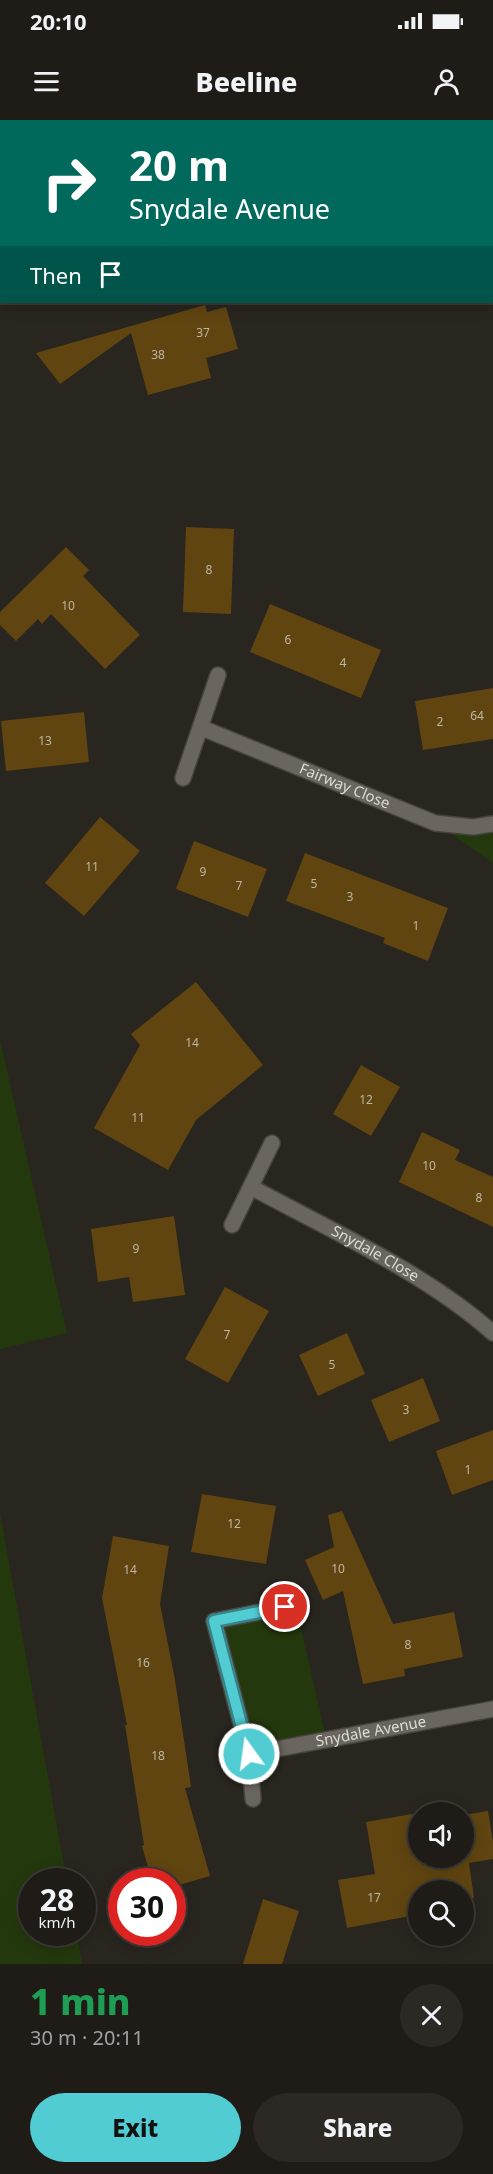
<!DOCTYPE html>
<meta charset="utf-8">
<style>
:root{--surface:#1f1c17;--page:#2c2924;--text:#f1f3f6;--muted:#a1a1a1;--line:#3c3a36;--accent:#51ccd2}
body{margin:0;font-family:"Noto Sans",sans-serif;background:var(--page);color:var(--text);height:100vh;display:flex;flex-direction:column;font-size:22px;white-space:nowrap}
*{box-sizing:border-box;margin:0}
p{font-size:20px;color:var(--muted)}
.icon{flex:none;width:33px;height:33px;fill:none;stroke:currentColor;stroke-width:2;stroke-linecap:round;stroke-linejoin:round}
.map{position:relative;height:1844px;overflow:hidden}
.details{display:flex;flex-direction:column;background:var(--surface);flex:1}
.details>*{flex:none}
.top-card{position:absolute;left:0px;top:0px;width:494px;height:183px;box-shadow:0 3px 15px #0003,0 0 0 2px var(--line);background:#00695c;color:#fff;overflow:hidden}
.buttons{position:absolute;left:408px;top:1682px;display:grid;gap:12px}
.buttons a{display:grid;place-items:center;width:66px;height:66px;border-radius:50%;background:var(--surface);box-shadow:0 3px 15px #0003,0 0 0 2px var(--line);font-size:30px}
.speed{position:absolute;left:18px;top:1748px;display:flex;gap:12px;font-size:30px;font-weight:700;text-align:center}
.speed>*{display:grid;place-content:center;width:78px;height:78px;border-radius:50%;background:var(--surface);box-shadow:0 3px 15px #0003,0 0 0 2px var(--line);line-height:1}
.speed small{font-size:15px;font-weight:400}
.speed .limit{border:9px solid #d22;background:#fff;color:#111}
.pin{position:absolute;display:grid;place-items:center;width:51px;height:51px;color:#fff;margin:-26px;border:3px solid #fff;border-radius:50%;box-shadow:0 2px 6px #0007}
.me{position:absolute;width:66px;margin:-33px;rotate:346deg;stroke-linejoin:round;filter:drop-shadow(0 0 4px #0008)}
.turn{display:flex;align-items:center;gap:21px;height:126px;padding:0 30px;font-size:27px}
.turn .icon{width:78px;height:78px;stroke-width:2.5}
.turn b{display:block;font-size:42px;line-height:51px}
.then{display:flex;align-items:center;height:57px;padding:0 30px;background:#0003;gap:12px;font-size:22px}
.round{display:grid;place-items:center;flex:none;width:63px;height:63px;border-radius:32px;background:var(--page)}
.headline{display:flex;align-items:center;justify-content:space-between;height:102px;padding:0 30px}
h1{font-size:36px;font-weight:800;line-height:45px;color:#1e9e55}
.primary-button{display:flex;gap:12px;margin-top:auto;padding:12px 30px}
.primary-button a{flex:1;height:69px;border-radius:36px;background:var(--accent);color:#111;font-size:24px;font-weight:800;line-height:69px;text-align:center}
.primary-button a+a{background:var(--page);color:var(--text)}
.status{display:flex;justify-content:space-between;align-items:center;height:42px;padding:0 30px;background:var(--surface);direction:ltr}
.status svg{height:16px;fill:currentColor}
header{display:flex;justify-content:space-between;align-items:center;height:78px;padding:0 30px;background:var(--surface);font-size:27px;font-weight:800}
.map>svg:first-child{display:block}
.green{fill:#24380d}
.building{fill:#604511}
.lines{fill:none;stroke-linecap:round;stroke-linejoin:round}
.street-casing{stroke:#46433e;stroke-width:18}
.street{stroke:#6a665f;stroke-width:15}
.route-casing{stroke:#358588;stroke-width:15}
.route{stroke:#51ccd2;stroke-width:10}
.labels{text-anchor:middle;stroke-width:6;stroke-linejoin:round;paint-order:stroke}
.number-label{font-size:12px;fill:#bdb5a5}
.street-label{font-size:15px;fill:#dcdad6;stroke:#100f0c}
</style>
<div class="status"><b>20:10</b><svg viewBox="0 0 49 12"><path d="M0 12V9h3v3zM5 12V6h3v6zM10 12V3h3v9zM15 12V0h3v12zM26 1h20v11H26zM47 4h2v5h-2z"/></svg></div>
<header><svg class="icon" aria-label="menu" viewBox="0 0 24 24"><path d="M4 6h16M4 12h16M4 18h16"/></svg>Beeline<svg class="icon" aria-label="person" viewBox="0 0 24 24"><circle cx="12" cy="8" r="4"/><path d="M4 21q1-7 8-7t8 7"/></svg></header>
<div class="map">
<svg width="493" height="1844" viewBox="0 0 493 1844">
<rect width="100%" height="100%" fill="#29251f"/>
<path class="green" d="M435 703 493 704V743Z
M0 920 67 1213 0 1229Z
M0 1393 67 1761H32V1812H77L82 1844H0Z
M296 1485 326 1619 249 1634 214 1501Z"/>
<path class="building" d="M205 185 207 192 226 187 238 229 206 238 211 258 148 275 131 213 60 264 36 233Z
M186 407 234 409 231 494 183 492Z
M66 427 89 450 83 456 140 515 105 549 51 494 42 504 38 499 16 521 0 505V492Z
M270 484 381 530 361 578 250 532Z
M493 568V619L423 630 415 581Z
M84 592 89 642 6 651 1 601Z
M100 697 140 731 84 796 45 763Z
M194 721 267 749 248 797 176 769Z
M305 733 448 788 428 841 383 823 385 818 286 781Z
M196 862 263 945 196 1000 168 1050 94 1008 140 925 131 914Z
M361 945 400 967 371 1016 333 994Z
M422 1012 460 1030 455 1040 493 1057V1107L399 1062Z
M174 1096 185 1175 133 1182 129 1157 98 1162 91 1109Z
M225 1167 269 1191 228 1263 185 1239Z
M347 1213 365 1254 318 1276 299 1235Z
M423 1258 440 1301 389 1322 371 1280Z
M493 1310V1360L452 1375 436 1331Z
M202 1374 276 1386 266 1444 191 1432Z
M342 1391 393 1504 454 1492 463 1537 404 1549 405 1556 363 1564 343 1471 323 1480 305 1440 334 1427 328 1395Z
M113 1416 169 1426 160 1484 175 1560 191 1667 185 1668 210 1756 172 1767V1761H152L142 1726 144 1725 125 1605H127L102 1478Z
M488 1691 493 1722V1739L469 1743 474 1778 464 1779V1770H418V1786L408 1788 410 1796 347 1808 338 1760 375 1754 366 1702 418 1693V1737H464V1695Z
M263 1779 299 1791 282 1844H243Z"/>
<g class="lines">
<g class="street-casing">
<g id="street">
<path d="M109 0V2"/>
<path id="s1" d="M202 608 435 703 473 707 493 704"/>
<path d="M183 658 218 555"/>
<path id="s2" d="M251 1067C330 1110 426 1153 493 1213"/>
<path d="M232 1105 272 1023"/>
<path id="s3" d="M249 1634 493 1589"/>
<path d="M253 1679 249 1634 214 1501 285 1487"/>
</g>
</g>
<use href="#street" class="street"/>
</g>
<g class="lines">
<g class="route-casing">
<path id="route" d="M249 1634 214 1501 285 1487"/>
</g>
<use href="#route" class="route"/>
</g>
<g class="labels">
<g class="number-label">
<text x="203" y="217">37</text>
<text x="158" y="239">38</text>
<text x="209" y="454">8</text>
<text x="68" y="490">10</text>
<text x="288" y="524">6</text>
<text x="343" y="547">4</text>
<text x="477" y="600">64</text>
<text x="440" y="606">2</text>
<text x="45" y="625">13</text>
<text x="92" y="751">11</text>
<text x="203" y="756">9</text>
<text x="314" y="768">5</text>
<text x="239" y="770">7</text>
<text x="350" y="781">3</text>
<text x="416" y="810">1</text>
<text x="192" y="927">14</text>
<text x="366" y="984">12</text>
<text x="138" y="1002">11</text>
<text x="429" y="1050">10</text>
<text x="479" y="1082">8</text>
<text x="136" y="1133">9</text>
<text x="227" y="1219">7</text>
<text x="332" y="1249">5</text>
<text x="406" y="1294">3</text>
<text x="468" y="1354">1</text>
<text x="234" y="1408">12</text>
<text x="338" y="1453">10</text>
<text x="130" y="1454">14</text>
<text x="408" y="1529">8</text>
<text x="143" y="1547">16</text>
<text x="158" y="1640">18</text>
<text x="374" y="1782">17</text>
</g>
<g class="street-label">
<text dy="5" stroke="none"><textPath href="#s1" startOffset="154">Fairway Close</textPath></text>
<text dy="5" stroke="none"><textPath href="#s2" startOffset="141">Snydale Close</textPath></text>
<text dy="5" stroke="none"><textPath href="#s3" startOffset="124">Snydale Avenue</textPath></text>
</g>
</g>
</svg>
<div class="buttons">
<a><svg class="icon" aria-label="sound" viewBox="0 0 24 24"><path d="M4 9h4l5-4v14l-5-4H4zM17 9q2 3 0 6"/></svg></a>
<a><svg class="icon" aria-label="search" viewBox="0 0 24 24"><circle cx="10" cy="10" r="6"/><path d="M15 15l6 6"/></svg></a>
</div>
<div class="speed"><div>28<small>km/h</small></div><div class="limit">30</div></div>
<div class="pin" style="left:285px;top:1487px;background:#d93025"><svg class="icon" aria-label="arrive" viewBox="0 0 24 24"><path d="M6 21V4h12l-3 4 3 4H6"/></svg></div>
<svg class="me" style="left:249px;top:1634px" viewBox="-20 -20 40 40"><circle r="17" fill="#51ccd2" stroke="#fff" stroke-width="3"/><path d="M0-11L8 9 0 5-8 9z" fill="#fff"/></svg>
<div class="top-card">
<div class="turn"><svg class="icon" aria-label="right" viewBox="0 0 24 24"><path d="M7 20v-9h11M14 6l5 5-5 5"/></svg><div><b>20 m</b>Snydale Avenue</div></div>
<div class="then">Then<svg class="icon" aria-label="arrive" viewBox="0 0 24 24"><path d="M6 21V4h12l-3 4 3 4H6"/></svg></div>
</div>
</div>
<section class="details">
<div class="headline"><div><h1>1 min</h1><p>30 m · 20:11</p></div><a class="round"><svg class="icon" aria-label="close" viewBox="0 0 24 24"><path d="M6 6l12 12M18 6L6 18"/></svg></a></div>
<div class="primary-button"><a>Exit</a><a>Share</a></div>
</section>
